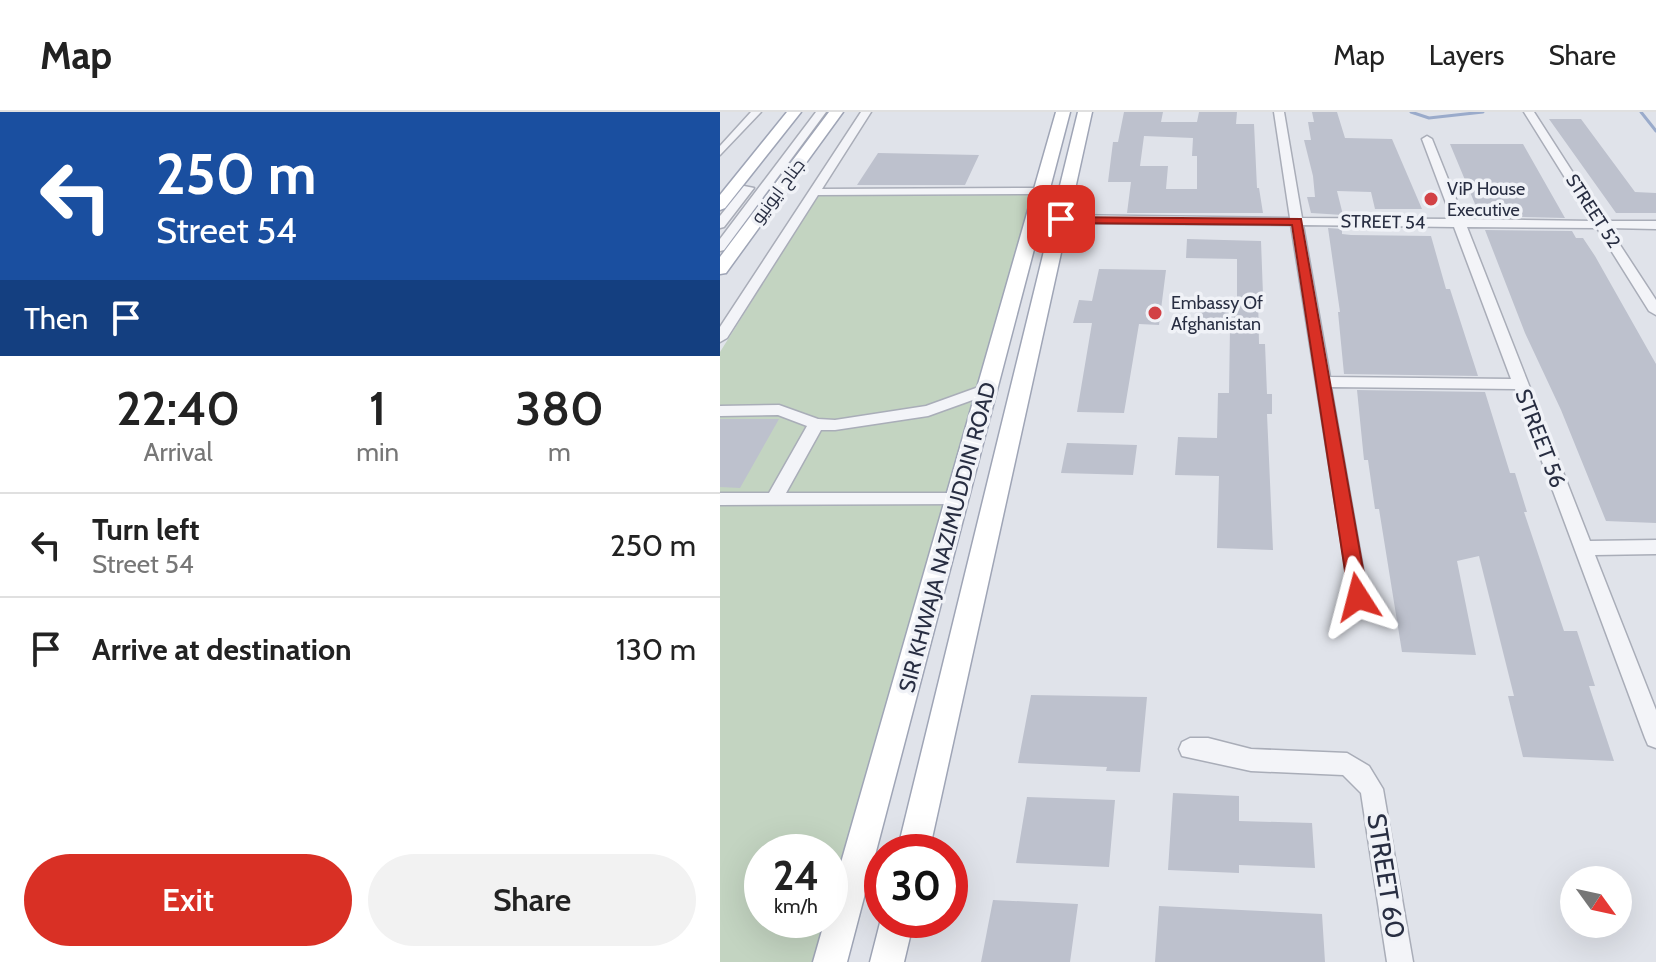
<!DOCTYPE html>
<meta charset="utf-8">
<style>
:root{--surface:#fff;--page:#f2f2f2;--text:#222;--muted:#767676;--line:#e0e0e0;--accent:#d93025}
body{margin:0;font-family:Cabin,Cairo,sans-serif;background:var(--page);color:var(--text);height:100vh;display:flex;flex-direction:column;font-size:30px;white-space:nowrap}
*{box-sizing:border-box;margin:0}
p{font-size:26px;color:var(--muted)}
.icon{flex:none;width:44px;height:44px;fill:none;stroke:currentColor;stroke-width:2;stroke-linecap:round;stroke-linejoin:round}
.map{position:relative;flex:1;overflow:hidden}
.details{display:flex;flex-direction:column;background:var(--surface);width:720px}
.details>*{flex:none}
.top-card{background:#1a4fa0;color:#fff;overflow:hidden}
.needle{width:52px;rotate:123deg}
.tools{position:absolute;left:840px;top:754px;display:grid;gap:16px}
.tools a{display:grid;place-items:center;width:72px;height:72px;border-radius:50%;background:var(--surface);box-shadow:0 8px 32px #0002;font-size:40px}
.speed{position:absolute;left:24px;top:722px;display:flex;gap:16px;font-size:40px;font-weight:700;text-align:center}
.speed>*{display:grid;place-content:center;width:104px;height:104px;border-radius:50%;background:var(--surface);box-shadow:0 8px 32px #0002;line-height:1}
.speed small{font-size:20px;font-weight:400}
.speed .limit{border:12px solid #d22;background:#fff;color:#111}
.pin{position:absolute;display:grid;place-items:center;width:68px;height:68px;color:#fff;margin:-34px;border-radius:16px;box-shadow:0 4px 12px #0006}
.me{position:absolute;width:88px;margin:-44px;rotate:351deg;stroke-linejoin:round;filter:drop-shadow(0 0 6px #0008)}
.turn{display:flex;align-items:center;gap:28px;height:168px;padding:0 24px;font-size:36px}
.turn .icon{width:104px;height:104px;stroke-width:2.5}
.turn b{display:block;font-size:56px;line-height:68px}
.then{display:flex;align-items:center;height:76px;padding:0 24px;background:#0003;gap:16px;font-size:30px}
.eta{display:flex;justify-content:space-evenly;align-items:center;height:136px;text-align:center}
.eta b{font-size:48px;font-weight:600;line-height:56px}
.cta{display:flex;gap:16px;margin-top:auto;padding:16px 24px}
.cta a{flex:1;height:92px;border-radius:48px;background:var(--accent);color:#fff;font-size:32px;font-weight:600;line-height:92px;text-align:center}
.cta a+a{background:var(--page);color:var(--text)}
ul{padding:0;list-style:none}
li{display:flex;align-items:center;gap:24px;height:104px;padding:0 24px;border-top:2px solid var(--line)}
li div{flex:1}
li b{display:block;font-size:30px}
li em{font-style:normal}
header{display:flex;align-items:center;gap:48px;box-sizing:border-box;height:112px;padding:0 40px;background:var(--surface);border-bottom:2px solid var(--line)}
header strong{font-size:38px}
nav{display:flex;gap:44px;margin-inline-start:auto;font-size:28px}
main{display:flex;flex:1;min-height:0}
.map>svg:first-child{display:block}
.green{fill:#c3d4c1;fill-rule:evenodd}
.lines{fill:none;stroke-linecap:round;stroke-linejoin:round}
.stream{stroke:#9aabcb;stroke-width:3}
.building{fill:#bdc1cd;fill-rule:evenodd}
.minor-casing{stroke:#a9adb8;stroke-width:3}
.major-casing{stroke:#9fa5b6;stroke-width:3}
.minor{fill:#f3f4f8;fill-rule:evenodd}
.major{fill:#fff;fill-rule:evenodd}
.route{fill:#d93025;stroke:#8d1f18;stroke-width:2}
.poi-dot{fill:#d24145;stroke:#f0f2f7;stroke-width:3}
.labels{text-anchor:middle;stroke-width:7;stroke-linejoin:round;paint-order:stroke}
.far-poi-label{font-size:18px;fill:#282e42;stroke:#f0f2f7;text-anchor:start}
.far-street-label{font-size:18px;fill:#282e42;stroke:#f0f2f7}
.street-label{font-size:22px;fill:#282e42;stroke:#f0f2f7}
.near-street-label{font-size:26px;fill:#282e42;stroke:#f0f2f7}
</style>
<header>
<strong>Map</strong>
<nav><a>Map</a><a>Layers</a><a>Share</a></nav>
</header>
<main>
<section class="details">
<div class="top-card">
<div class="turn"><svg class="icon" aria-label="left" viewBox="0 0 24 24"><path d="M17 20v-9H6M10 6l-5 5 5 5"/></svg><div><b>250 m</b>Street 54</div></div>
<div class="then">Then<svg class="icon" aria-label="arrive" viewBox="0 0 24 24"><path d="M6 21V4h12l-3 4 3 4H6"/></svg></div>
</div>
<div class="eta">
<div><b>22:40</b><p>Arrival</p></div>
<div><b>1</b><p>min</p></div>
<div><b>380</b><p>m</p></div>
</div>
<ul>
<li><svg class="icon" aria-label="left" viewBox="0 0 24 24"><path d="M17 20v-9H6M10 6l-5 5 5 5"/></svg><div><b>Turn left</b><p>Street 54</p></div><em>250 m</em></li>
<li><svg class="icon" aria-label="arrive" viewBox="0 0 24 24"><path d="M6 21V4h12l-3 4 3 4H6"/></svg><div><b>Arrive at destination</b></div><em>130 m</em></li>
</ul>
<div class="cta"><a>Exit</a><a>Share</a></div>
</section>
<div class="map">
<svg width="936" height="850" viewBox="0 0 936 850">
<rect width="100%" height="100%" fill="#e0e3ea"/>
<path class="green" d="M313 83 100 850H0V240L98 84ZM42 740H110V808H42Z"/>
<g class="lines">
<path class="stream" d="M691 0 709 6 763 0
M921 0 936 19"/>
</g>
<path class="building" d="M404 0H443L441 10H477L479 0H517L516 12H534L537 76H539L543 101H407L411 70H388L393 30H398ZM424 24 473 26 472 44H477V77H446L448 54H420Z
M592 0H617L625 26 672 27 702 97H655L651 80 617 79 623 103 591 101 587 85H595L593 64 584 28H591L588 10H594Z
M829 7H861L915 80 936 81V101H896Z
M730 32H803L845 106 760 104Z
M158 41 259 43 245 73H137Z
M608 116 622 117V122L631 123 711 124 726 177H730L758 264 624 262 618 200H620Z
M765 118 852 119 856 126H863L875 144 936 252V411L886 409 841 298 805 221Z
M467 127 541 129 543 183H538L539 232H545L547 282H552V302H547L553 438 497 436 499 364 455 363 458 325 497 326 498 281H509L510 215 475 214 476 189 517 190V147L466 146Z
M379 157 446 158 439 213 419 212 404 301 357 300 372 211H353L359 188 372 189Z
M637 278 765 280 790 361H795L807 400H804L844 519H857L875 574H869L894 649 803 645 788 584H794L759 444 737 449 756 543 682 540 659 397H655L648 348H644Z
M0 307H59L20 376 0 375Z
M347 331 417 333 413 363 341 361Z
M311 583 427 585 420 660 386 659 387 655 298 651Z
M453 681 519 684V709L592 711 595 756 519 753V761L448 758Z
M307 685 395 688 389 755 296 751Z
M273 788 358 792 350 850H261Z
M439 794 602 802 605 850H435Z"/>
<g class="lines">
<g class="minor-casing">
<path id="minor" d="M31 0H41L0 43V34Z
M96 0H106L4 138 0 139V127Z
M141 0H151L102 77 321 76 327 79 321 82 98 83 7 226 0 230V215Z
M554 0H564L582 106 732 107 702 27 707 24 712 27 744 107 872 109 804 0H814L884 109H936V117L889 116 936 188V203L929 199 877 116 747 115 870 429 936 428V442L875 443 936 598V636L928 633 925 626 795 277 611 275 648 485 645 491 638 493 631 491 571 113 341 111 335 107 341 103 570 106ZM583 113 734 115 791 267 610 265Z
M24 74 34 76 4 115 0 116V104Z
M267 272 272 273V281L208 304 115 318H101L66 381H237L243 382 246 387 243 392 0 393V381H49L87 314 58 303 0 304V294L59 293 98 307 115 308 206 294Z
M470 626H488L531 637 627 641 649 654 663 677 693 850H667L641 681 623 663 531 659 462 644 459 637 462 630Z"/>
</g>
<g class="major-casing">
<path id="major" d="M67 0H81L5 96 0 98V83Z
M109 0H123L6 161 0 162V145Z
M336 0H350L127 850H93L105 808H110V789Z
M358 0H372L209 740H177Z
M162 803V808H194L184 850H150Z"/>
</g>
<use href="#minor" class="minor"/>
<use href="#major" class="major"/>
</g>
<path class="route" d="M337 105 581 107 648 485 645 491H631L629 485 572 113 341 111 335 107Z"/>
<g class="poi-dot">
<circle cx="711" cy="87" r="8"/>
<circle cx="435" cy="201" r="8"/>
</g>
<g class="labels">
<g class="far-poi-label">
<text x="727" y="83">ViP House<tspan x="727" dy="21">Executive</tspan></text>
<text x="451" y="197">Embassy Of<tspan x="451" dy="21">Afghanistan</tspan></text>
</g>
<g class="far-street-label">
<text transform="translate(58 79) rotate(-53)" y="6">جناح ایونیو</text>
<text transform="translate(873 99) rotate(57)" y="6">STREET 52</text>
<text transform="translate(663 110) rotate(1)" y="6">STREET 54</text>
</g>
<g class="street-label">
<text transform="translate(821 326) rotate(69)" y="8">STREET 56</text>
<text transform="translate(227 425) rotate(-75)" y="8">SIR KHWAJA NAZIMUDDIN ROAD</text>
</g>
<g class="near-street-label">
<text transform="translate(666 764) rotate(81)" y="9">STREET 60</text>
</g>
</g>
</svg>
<div class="tools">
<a><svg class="needle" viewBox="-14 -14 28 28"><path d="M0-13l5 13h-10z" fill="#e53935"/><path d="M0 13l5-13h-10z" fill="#767676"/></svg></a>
</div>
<div class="speed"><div>24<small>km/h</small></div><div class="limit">30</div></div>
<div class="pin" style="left:341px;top:107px;background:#d93025"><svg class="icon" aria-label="arrive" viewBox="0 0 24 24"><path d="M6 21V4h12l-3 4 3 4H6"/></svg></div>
<svg class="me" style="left:638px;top:485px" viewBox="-20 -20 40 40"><path d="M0-17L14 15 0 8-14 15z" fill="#d93025" stroke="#fff" stroke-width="4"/></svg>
</div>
</main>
